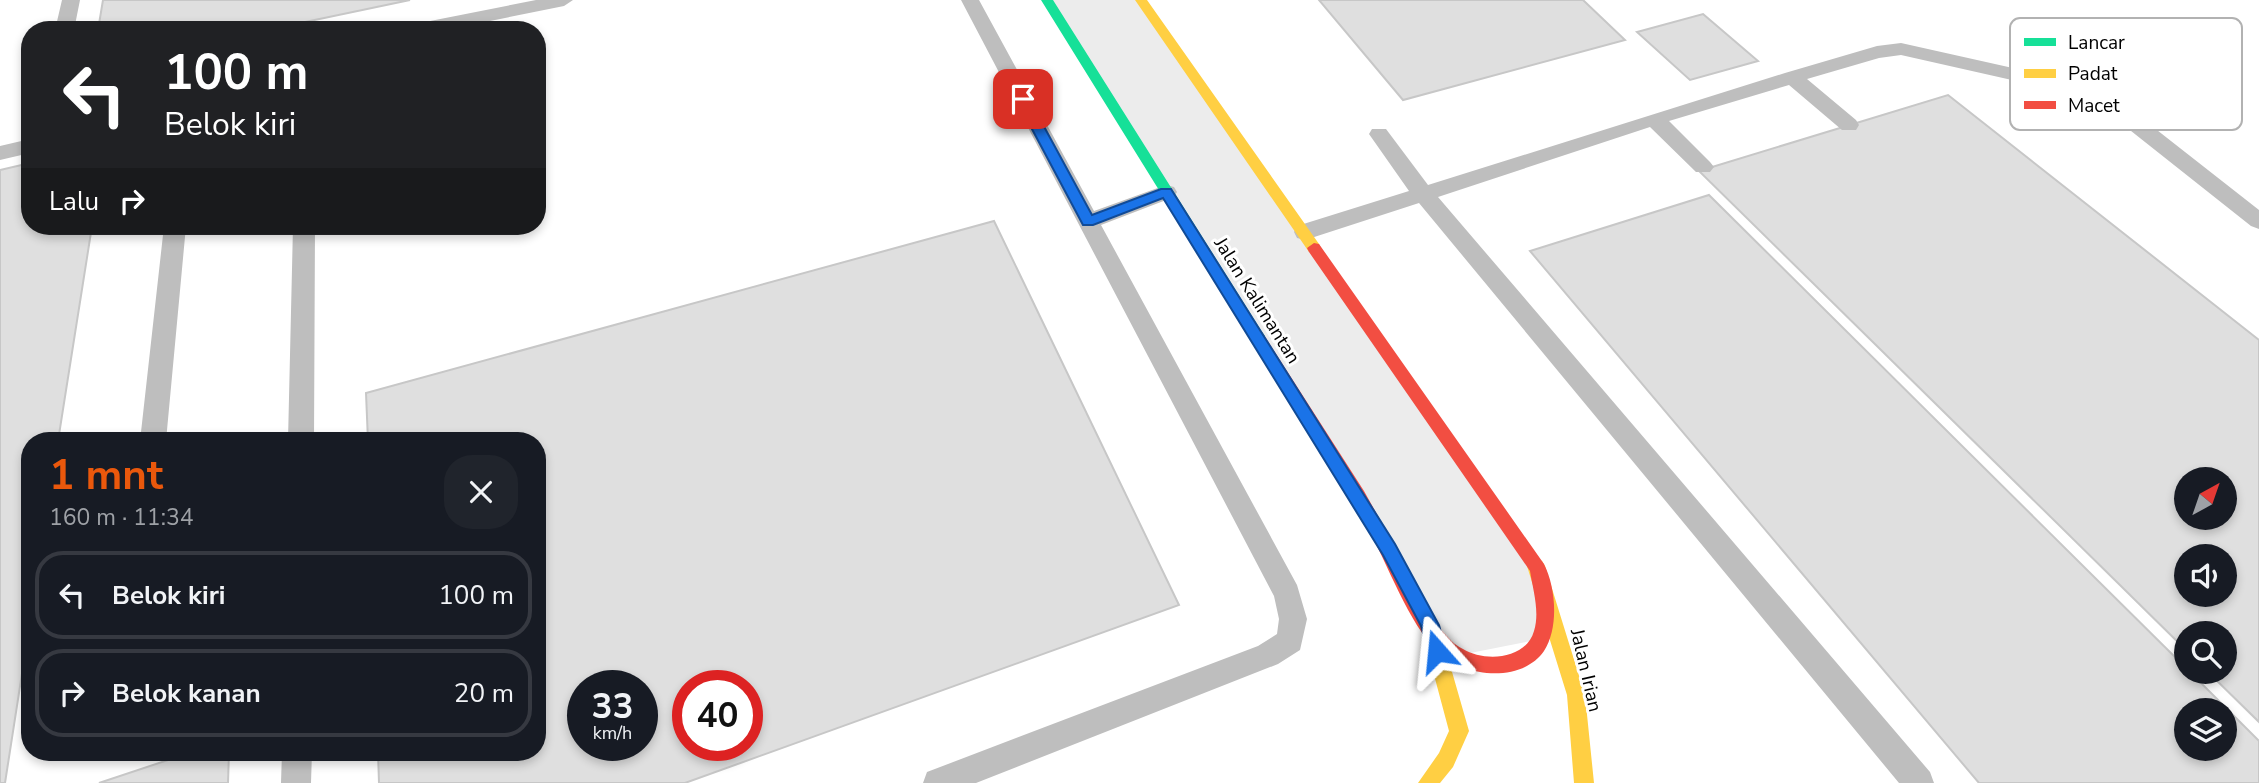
<!DOCTYPE html>
<html lang="id">
<meta charset="utf-8">
<style>
:root{--surface:#171b24;--page:#20242c;--text:#f1f3f6;--muted:#9ea1a6;--line:#363941;--accent:#ea580c}
body{margin:0;font-family:"Nunito Sans",sans-serif;background:var(--page);color:var(--text);height:100vh;display:flex;flex-direction:column;font-size:26px;white-space:nowrap}
*{box-sizing:border-box;margin:0}
p{font-size:23px;color:var(--muted)}
.icon{flex:none;width:38px;height:38px;fill:none;stroke:currentColor;stroke-width:2;stroke-linecap:round;stroke-linejoin:round}
.map{position:relative;flex:1;overflow:hidden}
.panel{position:absolute;left:21px;top:432px;width:525px;height:329px;display:flex;flex-direction:column;background:var(--surface);border-radius:28px;box-shadow:0 4px 10px #0003}
.panel>*{flex:none}
.banner{position:absolute;left:21px;top:21px;width:525px;height:214px;border-radius:28px;box-shadow:0 4px 10px #0003;background:#202124;color:#fff;overflow:hidden}
.needle{width:46px;rotate:40deg}
.tools{position:absolute;left:2174px;top:467px;display:grid;gap:14px}
.tools a{display:grid;place-items:center;width:63px;height:63px;border-radius:50%;background:var(--surface);box-shadow:0 4px 10px #0003;font-size:35px}
.speed{position:absolute;left:567px;top:670px;display:flex;gap:14px;font-size:35px;font-weight:700;text-align:center}
.speed>*{display:grid;place-content:center;width:91px;height:91px;border-radius:50%;background:var(--surface);box-shadow:0 4px 10px #0003;line-height:1}
.speed small{font-size:18px;font-weight:400}
.speed .limit{border:10px solid #d22;background:#fff;color:#111}
.pin{position:absolute;display:grid;place-items:center;width:60px;height:60px;color:#fff;margin:-30px;border-radius:14px;box-shadow:0 4px 10px #0006}
.me{position:absolute;width:77px;margin:-38px;rotate:342deg;stroke-linejoin:round;filter:drop-shadow(0 0 5px #0008)}
.turn{display:flex;align-items:center;gap:24px;height:147px;padding:0 28px;font-size:32px}
.turn .icon{width:91px;height:91px;stroke-width:2.5}
.turn b{display:block;font-size:49px;line-height:60px}
.then{display:flex;align-items:center;height:66px;padding:0 28px;background:#0003;gap:14px;font-size:26px}
.round{display:grid;place-items:center;flex:none;width:74px;height:74px;border-radius:28px;background:var(--page)}
.summary{display:flex;align-items:center;justify-content:space-between;height:119px;padding:0 28px}
h1{font-size:42px;font-weight:700;line-height:52px;color:var(--accent)}
ul{padding:0;list-style:none}
li{display:flex;align-items:center;gap:21px;height:88px;margin:0 14px 10px;padding:0 14px;border:4px solid var(--line);border-radius:28px}
li div{flex:1}
li b{display:block;font-size:26px}
li em{font-style:normal}
.map>svg:first-child{display:block}
.green{fill:#ececec}
.building{fill:#dfdfdf;stroke:#c7c7c7;stroke-width:2;fill-rule:evenodd}
.lines{fill:none;stroke-linecap:round;stroke-linejoin:round}
.lane{fill:#bebebe;fill-rule:evenodd}
.fast{fill:#16e098;fill-rule:evenodd}
.slow{fill:#ffcf43;fill-rule:evenodd}
.jam{fill:#f24e42;fill-rule:evenodd}
.route{fill:#1a73e8;stroke:#114b97;stroke-width:2}
.labels{text-anchor:middle;stroke-width:6;stroke-linejoin:round;paint-order:stroke}
.street-label{font-size:19px;fill:#000;stroke:#fff}
.key{fill:#fff;stroke:#b2b2b2;stroke-width:2}
.key-label{font-size:19px;fill:#000}
</style>
<div class="map">
<svg width="2259" height="783" viewBox="0 0 2259 783">
<rect width="100%" height="100%" fill="#fff"/>
<path class="green" d="M1047 0H1142L1538 569 1541 639 1455 656Z"/>
<path class="building" d="M103 0H410L267 30H98Z
M1319 0H1583L1625 40 1403 100Z
M1703 14 1758 61 1690 80 1637 32Z
M1948 95 2259 340V722L2208 672H2224V634H2186V650L1699 171ZM2186 480H2224V518H2186ZM2186 556H2224V595H2186Z
M30 163V226H92L58 441H30V622L5 783H0V170Z
M1709 195 2186 668V672H2190L2259 741V783H1979L1530 251ZM2186 710H2224V749H2186Z
M994 221 1179 605 685 783H379L378 752H537V441H368L366 393ZM583 686H642V746H583ZM688 686H747V746H688Z
M192 752H229L228 783H99Z"/>
<g class="lines">
<path class="lane" d="M62 0H80L74 30H55Z
M536 0H573L564 6 445 30H406L415 24Z
M961 0H979L1094 211 1166 185 1174 187 1177 192 1174 197 1101 225 1297 585 1307 619 1300 650 1278 664 976 783H923L927 772 1258 646 1277 634 1279 619 1274 596Z
M1901 43 2085 84 2111 94 2259 210V229L2251 226 2097 104 2079 95 1901 55 1879 58 1807 79 1856 120 1859 125 1856 130H1842L1789 85 1669 121 1710 162 1714 167 1710 172H1696L1650 127 1438 197 1930 772 1934 783H1899L1419 203 1305 240 1297 238 1294 232 1297 226 1409 191 1369 134 1372 129H1386L1428 185 1785 73 1877 46Z
M30 139V153L0 160V146Z
M164 226H186L166 441H140Z
M293 226H315L314 441H288Z
M282 752H312L311 783H281Z"/>
<path class="fast" d="M1041 0H1053L1262 332 1265 336 1262 340H1252Z"/>
<path class="slow" d="M1135 0H1147L1319 244 1321 248 1319 252H1309Z
M1536 558 1542 561 1545 566 1585 695 1594 783H1574L1567 695 1527 566 1530 561Z
M1431 622 1437 624 1440 630 1469 731 1453 767 1440 783H1418L1439 753 1449 731 1422 630 1425 624Z"/>
<path class="jam" d="M1314 243 1319 244 1544 564C1556 588 1559 628 1544 651 1521 684 1463 677 1438 652 1408 623 1388 564 1367 527 1330 462 1286 401 1249 336L1257 330 1262 332 1364 491 1442 631C1448 637 1454 645 1463 649 1484 662 1526 660 1534 631 1540 612 1533 590 1530 571L1309 252 1307 248Z"/>
</g>
<path class="route" d="M1023 94 1029 99 1092 215 1161 189H1171L1395 544 1439 625 1446 651 1443 657 1437 659 1430 657 1421 626 1383 555 1163 198 1093 225H1083L1016 99Z"/>
<g class="labels">
<g class="street-label">
<text transform="translate(1258 300) rotate(58)" y="7">Jalan Kalimantan</text>
<text transform="translate(1587 670) rotate(77)" y="7">Jalan Irian</text>
</g>
</g>
<rect x="2010" y="18" width="232" height="112" rx="10" class="key"/>
<rect x="2024" y="38" width="32" height="8" fill="#16e098"/>
<rect x="2024" y="69" width="32" height="9" fill="#ffcf43"/>
<rect x="2024" y="101" width="32" height="8" fill="#f24e42"/>
<g class="key-label">
<text x="2068" y="49">Lancar</text>
<text x="2068" y="80">Padat</text>
<text x="2068" y="112">Macet</text>
</g>
</svg>
<div class="tools">
<a><svg class="needle" viewBox="-14 -14 28 28"><path d="M0-13l5 13h-10z" fill="#e53935"/><path d="M0 13l5-13h-10z" fill="#9ea1a6"/></svg></a>
<a><svg class="icon" aria-label="sound" viewBox="0 0 24 24"><path d="M4 9h4l5-4v14l-5-4H4zM17 9q2 3 0 6"/></svg></a>
<a><svg class="icon" aria-label="search" viewBox="0 0 24 24"><circle cx="10" cy="10" r="6"/><path d="M15 15l6 6"/></svg></a>
<a><svg class="icon" aria-label="layers" viewBox="0 0 24 24"><path d="M12 4l9 5-9 5-9-5zM3 14l9 5 9-5"/></svg></a>
</div>
<div class="speed"><div>33<small>km/h</small></div><div class="limit">40</div></div>
<div class="pin" style="left:1023px;top:99px;background:#d93025"><svg class="icon" aria-label="arrive" viewBox="0 0 24 24"><path d="M6 21V4h12l-3 4 3 4H6"/></svg></div>
<svg class="me" style="left:1437px;top:651px" viewBox="-20 -20 40 40"><path d="M0-17L14 15 0 8-14 15z" fill="#1a73e8" stroke="#fff" stroke-width="4"/></svg>
<div class="banner">
<div class="turn"><svg class="icon" aria-label="left" viewBox="0 0 24 24"><path d="M17 20v-9H6M10 6l-5 5 5 5"/></svg><div><b>100 m</b>Belok kiri</div></div>
<div class="then">Lalu<svg class="icon" aria-label="right" viewBox="0 0 24 24"><path d="M7 20v-9h11M14 6l5 5-5 5"/></svg></div>
</div>
<section class="panel">
<div class="summary"><div><h1>1 mnt</h1><p>160 m · 11:34</p></div><a class="round"><svg class="icon" aria-label="close" viewBox="0 0 24 24"><path d="M6 6l12 12M18 6L6 18"/></svg></a></div>
<ul>
<li><svg class="icon" aria-label="left" viewBox="0 0 24 24"><path d="M17 20v-9H6M10 6l-5 5 5 5"/></svg><div><b>Belok kiri</b></div><em>100 m</em></li>
<li><svg class="icon" aria-label="right" viewBox="0 0 24 24"><path d="M7 20v-9h11M14 6l5 5-5 5"/></svg><div><b>Belok kanan</b></div><em>20 m</em></li>
</ul>
</section>
</div>
